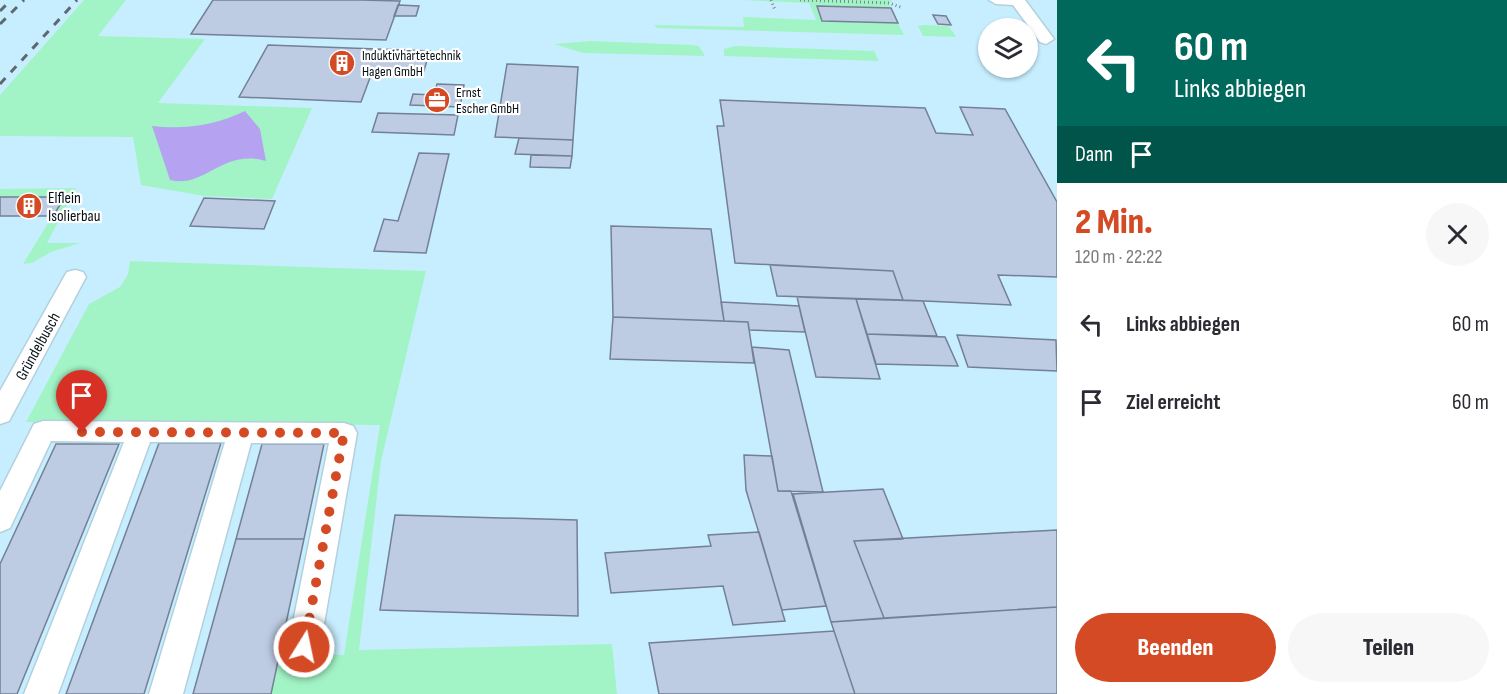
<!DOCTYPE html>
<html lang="de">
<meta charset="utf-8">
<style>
:root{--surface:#fff;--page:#f7f7f7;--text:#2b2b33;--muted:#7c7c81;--accent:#d34a24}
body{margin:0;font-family:"Sofia Sans Condensed",sans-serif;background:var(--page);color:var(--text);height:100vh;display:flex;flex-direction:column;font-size:22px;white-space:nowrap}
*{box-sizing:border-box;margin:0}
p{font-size:20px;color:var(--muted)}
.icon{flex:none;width:33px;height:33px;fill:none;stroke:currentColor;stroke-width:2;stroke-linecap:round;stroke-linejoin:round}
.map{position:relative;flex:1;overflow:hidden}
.panel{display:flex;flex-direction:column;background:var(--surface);width:450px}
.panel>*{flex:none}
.top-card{background:#00695c;color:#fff;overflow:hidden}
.tools{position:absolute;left:978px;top:18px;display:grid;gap:12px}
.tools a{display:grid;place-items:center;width:60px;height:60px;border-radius:50%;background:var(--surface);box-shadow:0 2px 4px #0004;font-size:30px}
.pin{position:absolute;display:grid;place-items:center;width:51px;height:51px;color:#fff;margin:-62px -26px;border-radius:50% 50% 50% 0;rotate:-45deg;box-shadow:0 0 6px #0007}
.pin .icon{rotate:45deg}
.me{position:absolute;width:66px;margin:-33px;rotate:10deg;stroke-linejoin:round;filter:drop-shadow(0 0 4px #0008)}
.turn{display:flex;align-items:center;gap:21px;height:126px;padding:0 18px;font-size:27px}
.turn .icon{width:78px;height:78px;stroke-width:2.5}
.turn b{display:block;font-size:42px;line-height:51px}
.then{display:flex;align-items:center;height:57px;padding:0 18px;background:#0003;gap:12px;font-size:22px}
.round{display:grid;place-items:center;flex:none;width:63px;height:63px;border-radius:32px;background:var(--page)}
.head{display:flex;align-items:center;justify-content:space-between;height:102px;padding:0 18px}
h1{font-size:36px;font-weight:800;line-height:45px;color:var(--accent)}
.action{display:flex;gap:12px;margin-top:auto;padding:12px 18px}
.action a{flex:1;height:69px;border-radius:36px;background:var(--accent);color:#fff;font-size:24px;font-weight:800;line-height:69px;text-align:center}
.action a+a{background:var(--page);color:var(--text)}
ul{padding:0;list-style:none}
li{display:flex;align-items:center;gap:18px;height:78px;padding:0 18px}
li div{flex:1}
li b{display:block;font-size:22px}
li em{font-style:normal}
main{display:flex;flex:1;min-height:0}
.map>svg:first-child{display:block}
.built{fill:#c7eeff;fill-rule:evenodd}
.green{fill:#a2f4c6}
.water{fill:#b5a3f2}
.building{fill:#bdcbe3;stroke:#738095;stroke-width:1.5}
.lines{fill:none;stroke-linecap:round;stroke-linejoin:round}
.minor-casing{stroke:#b3d0dd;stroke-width:3}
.path{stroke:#79878d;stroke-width:3;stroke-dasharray:1 3;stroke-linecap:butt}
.minor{fill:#fff;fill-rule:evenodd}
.rail{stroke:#5c696f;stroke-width:3;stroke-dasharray:8 8;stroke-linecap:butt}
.route{stroke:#d34a24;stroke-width:10;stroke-dasharray:0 18}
.labels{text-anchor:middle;stroke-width:4.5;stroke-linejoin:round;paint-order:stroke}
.far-poi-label{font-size:14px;fill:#060f14;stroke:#fff;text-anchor:start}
.poi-label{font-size:16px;fill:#060f14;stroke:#fff;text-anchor:start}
.street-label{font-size:16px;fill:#060f14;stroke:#fff}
</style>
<main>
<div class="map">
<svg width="1057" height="694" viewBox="0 0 1057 694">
<rect width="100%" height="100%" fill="#e4f6fe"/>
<path class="built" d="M0 0H1057V694H0ZM988 28H1028V68H988Z"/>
<path class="green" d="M84 0H126L98 36 205 39 158 103 312 108 272 199 204 196 141 185 133 137 0 136V95Z
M741 0H892L889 5 891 8 818 6 823 21 898 23 904 35 657 28 654 25 744 27 743 17 816 20 809 3Z
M923 25 949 26 956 37 923 36 918 26Z
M591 41 692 45 699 46 705 56 583 53 554 44Z
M736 46 874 51 879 61 724 56V49Z
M76 188 47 243H80L51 252 32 263 23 264 64 197H0V189Z
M130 261 426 271 381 461 359 650 612 644 617 694H271L280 652 344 655 380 425 26 422 89 304 120 287 128 274Z"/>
<path class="water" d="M245 111 260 129 266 161C223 148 204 189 170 180L152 126C185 130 216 125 245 111Z"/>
<path class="building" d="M213 0H361L400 1 386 40 191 34Z
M398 5 419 6 416 16H394Z
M817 6 891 8 898 23 822 21Z
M933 15 946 16 951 25 938 24Z
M268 45 430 51 422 77 371 75 361 102 239 97Z
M507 64 578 67 573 140 495 137Z
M437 84 464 85 460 107 410 105 413 94 434 95Z
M720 100 925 108 936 133 973 135 960 107 1005 109 1057 202V277L998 275 1011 305 903 300 893 271 735 263 717 126H724Z
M378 113 458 115 454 135 372 132Z
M519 138 573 140 572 156 515 154Z
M419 153 449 154 426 253 374 251 384 219 398 221Z
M531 155 572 156 570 168 530 167Z
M0 197H65L53 216H0Z
M204 198 275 201 264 229 190 226Z
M611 226 711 229 724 321 613 317Z
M770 265 893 271 903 300 777 296Z
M797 297 856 299 880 379 816 377Z
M856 299 923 301 937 336 867 334Z
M721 302 799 306 805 332 749 330 748 322 724 321Z
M613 317 748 322 754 363 610 359Z
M867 334 945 337 958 366 876 364Z
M957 335 1056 340 1057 371 968 367Z
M752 347 789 350 823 492 778 491Z
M159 443H221L144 694H66Z
M56 444H119L17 694H0V564Z
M262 444H324L304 539H236Z
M744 455 772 456 778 491H791L826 606 782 610 746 490Z
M883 489 903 539 854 541 884 618 831 622 793 494Z
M395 515 577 520 578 616 380 610Z
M1057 530V607L884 618 854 541Z
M759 532 785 621 733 625 723 586 611 593 605 553 711 546 708 535Z
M236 539H304L271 694H193Z
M1057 607V694H855L831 622Z
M834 631 855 694H659L649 643Z"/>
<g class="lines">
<g class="minor-casing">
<path id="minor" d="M989 0H1025L1054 39 1046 44 1040 42 1013 5 996 4Z
M75 270 83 272 86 277 9 421 0 424V391L64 277 67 272Z
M43 421 344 423 353 426 357 433 320 647 315 658 304 662 293 658 288 647 329 443H251L183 694H149L225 442H150L58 694H24L124 442 51 441 10 528 0 532V491L34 424Z"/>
</g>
<path class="path" d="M771 0 775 10
M800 0 889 3 903 8"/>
<use href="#minor" class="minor"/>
<path class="rail" d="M0 11 11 0
M0 24 24 0
M0 84 77 0"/>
</g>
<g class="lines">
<path class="route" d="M82 432 344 433 304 647"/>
</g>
<defs>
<g id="building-disc" transform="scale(1.35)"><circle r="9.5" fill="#d34a24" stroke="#fff"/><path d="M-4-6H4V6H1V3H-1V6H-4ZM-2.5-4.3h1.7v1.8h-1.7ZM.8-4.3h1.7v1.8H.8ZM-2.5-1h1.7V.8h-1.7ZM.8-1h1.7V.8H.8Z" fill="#fff"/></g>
<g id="office-disc" transform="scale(1.35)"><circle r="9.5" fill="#d34a24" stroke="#fff"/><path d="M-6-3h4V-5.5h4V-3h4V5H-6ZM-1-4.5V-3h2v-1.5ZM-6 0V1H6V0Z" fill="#fff"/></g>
</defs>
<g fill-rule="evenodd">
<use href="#building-disc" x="342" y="63"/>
<use href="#office-disc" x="437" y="100"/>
<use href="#building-disc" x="29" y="206"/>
</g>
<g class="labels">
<g class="far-poi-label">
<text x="362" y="60">Induktivhärtetechnik<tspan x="362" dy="16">Hagen GmbH</tspan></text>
<text x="456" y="97">Ernst<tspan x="456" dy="16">Escher GmbH</tspan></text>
</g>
<g class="poi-label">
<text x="48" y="203">Elflein<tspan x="48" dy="18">Isolierbau</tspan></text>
</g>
<g class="street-label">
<text transform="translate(37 346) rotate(-61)" y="6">Gründelbusch</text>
</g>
</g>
</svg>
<div class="tools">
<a><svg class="icon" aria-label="layers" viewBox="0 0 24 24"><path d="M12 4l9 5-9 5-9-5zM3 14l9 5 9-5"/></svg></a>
</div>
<div class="pin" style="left:82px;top:432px;background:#d93025"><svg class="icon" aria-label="arrive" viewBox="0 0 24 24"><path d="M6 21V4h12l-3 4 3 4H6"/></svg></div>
<svg class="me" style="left:304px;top:647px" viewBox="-20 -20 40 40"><circle r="17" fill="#d34a24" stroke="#fff" stroke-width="3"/><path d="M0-11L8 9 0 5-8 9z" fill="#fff"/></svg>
</div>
<section class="panel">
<div class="top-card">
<div class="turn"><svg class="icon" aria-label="left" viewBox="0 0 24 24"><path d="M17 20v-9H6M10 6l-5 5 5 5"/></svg><div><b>60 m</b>Links abbiegen</div></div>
<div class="then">Dann<svg class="icon" aria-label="arrive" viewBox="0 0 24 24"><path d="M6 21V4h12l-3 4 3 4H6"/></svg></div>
</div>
<div class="head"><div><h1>2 Min.</h1><p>120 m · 22:22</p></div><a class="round"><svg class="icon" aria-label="close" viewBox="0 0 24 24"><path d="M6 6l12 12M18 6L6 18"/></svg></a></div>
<ul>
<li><svg class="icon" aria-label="left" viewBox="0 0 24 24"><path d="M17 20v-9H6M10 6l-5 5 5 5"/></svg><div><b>Links abbiegen</b></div><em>60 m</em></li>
<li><svg class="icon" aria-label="arrive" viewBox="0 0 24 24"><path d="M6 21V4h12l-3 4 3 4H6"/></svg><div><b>Ziel erreicht</b></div><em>60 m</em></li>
</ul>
<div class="action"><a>Beenden</a><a>Teilen</a></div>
</section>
</main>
